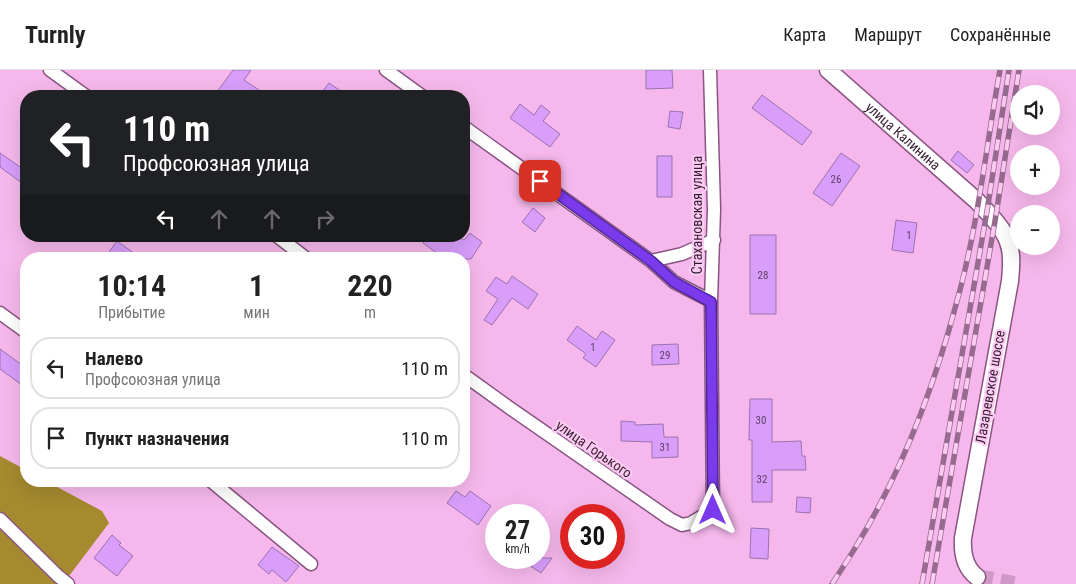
<!DOCTYPE html>
<html lang="ru">
<meta charset="utf-8">
<style>
:root{--surface:#fff;--page:#f6f6f6;--text:#222;--muted:#767676;--line:#e0e0e0}
body{margin:0;font-family:"Roboto Condensed",sans-serif;background:var(--page);color:var(--text);height:100vh;display:flex;flex-direction:column;font-size:19px;white-space:nowrap}
*{box-sizing:border-box;margin:0}
p{font-size:16px;color:var(--muted)}
.icon{flex:none;width:28px;height:28px;fill:none;stroke:currentColor;stroke-width:2;stroke-linecap:round;stroke-linejoin:round}
.map{position:relative;flex:1;overflow:hidden}
.drawer{position:absolute;left:20px;top:182px;width:450px;height:235px;display:flex;flex-direction:column;background:var(--surface);border-radius:20px;box-shadow:0 5px 20px #0002}
.drawer>*{flex:none}
.guide{position:absolute;left:20px;top:20px;width:450px;height:152px;border-radius:20px;box-shadow:0 5px 20px #0002;background:#202124;color:#fff;overflow:hidden}
.controls{position:absolute;left:1010px;top:15px;display:grid;gap:10px}
.controls a{display:grid;place-items:center;width:50px;height:50px;border-radius:50%;background:var(--surface);box-shadow:0 5px 20px #0002;font-size:25px}
.speed{position:absolute;left:485px;top:434px;display:flex;gap:10px;font-size:25px;font-weight:700;text-align:center}
.speed>*{display:grid;place-content:center;width:65px;height:65px;border-radius:50%;background:var(--surface);box-shadow:0 5px 20px #0002;line-height:1}
.speed small{font-size:12px;font-weight:400}
.speed .limit{border:8px solid #d22;background:#fff;color:#111}
.pin{position:absolute;display:grid;place-items:center;width:42px;height:42px;color:#fff;margin:-21px;border-radius:10px;box-shadow:0 2px 8px #0006}
.me{position:absolute;width:55px;margin:-28px;rotate:0deg;stroke-linejoin:round;filter:drop-shadow(0 0 4px #0008)}
.turn{display:flex;align-items:center;gap:18px;height:105px;padding:0 20px;font-size:22px}
.turn .icon{width:65px;height:65px;stroke-width:2.5}
.turn b{display:block;font-size:35px;line-height:42px}
.lanes{display:flex;align-items:center;height:48px;padding:0 20px;background:#0003;justify-content:center;gap:25px;direction:ltr}
.lanes .off{opacity:.35}
.eta{display:flex;justify-content:space-evenly;align-items:center;height:85px;text-align:center}
.eta b{font-size:30px;font-weight:700;line-height:35px}
ul{padding:0;list-style:none}
li{display:flex;align-items:center;gap:15px;height:62px;margin:0 10px 8px;padding:0 10px;border:2px solid var(--line);border-radius:20px}
li div{flex:1}
li b{display:block;font-size:19px}
li em{font-style:normal}
header{display:flex;align-items:center;gap:30px;box-sizing:border-box;height:70px;padding:0 25px;background:var(--surface);border-bottom:1px solid var(--line)}
header strong{font-size:24px}
nav{display:flex;gap:28px;margin-inline-start:auto;font-size:18px}
.map>svg:first-child{display:block}
.forest{fill:#a58a2f}
.building{fill:#d89efa;stroke:#9973af}
.lines{fill:none;stroke-linecap:round;stroke-linejoin:round}
.tertiary-tunnel{stroke:#cf99c7;stroke-width:16;stroke-dasharray:16 8;stroke-linecap:butt}
.minor-casing{stroke:#8a5482;stroke-width:15}
.tertiary-casing{stroke:#8a5482;stroke-width:19}
.minor{stroke:#fff;stroke-width:12}
.tertiary{stroke:#fff;stroke-width:16}
.rail-casing{stroke:#966b8f;stroke-width:5.5}
.rail{stroke:#fccaf3;stroke-width:4;stroke-dasharray:11;stroke-linecap:butt}
.route-casing{stroke:#51269a;stroke-width:12}
.route{stroke:#7c3aed;stroke-width:9}
.labels{text-anchor:middle;stroke-width:4.5;stroke-linejoin:round;paint-order:stroke}
.number-label{font-size:11px;fill:#5e3d63}
.street-label{font-size:14px;fill:#351d31;stroke:#fccaf3}
</style>
<header>
<strong>Turnly</strong>
<nav><a>Карта</a><a>Маршрут</a><a>Сохранённые</a></nav>
</header>
<div class="map">
<svg width="1076" height="514" viewBox="0 0 1076 514">
<rect width="100%" height="100%" fill="#f6b8ec"/>
<path class="forest" d="M0 386 26 400V411H46L102 441 109 453 63 514H0Z"/>
<path class="building" d="M233 0H251L244 10 268 26H214Z
M646 0H672L673 18 646 19Z
M329 13 348 26H319Z
M762 25 812 62 802 75 752 38Z
M520 34 534 45 541 35 550 42 543 51 560 64 550 77 510 48Z
M670 41 683 42 680 59 668 57Z
M958 81 974 95 967 103 951 90Z
M0 83 26 101V116L0 97Z
M841 83 860 96 832 136 813 123Z
M657 86H672V127H657Z
M533 138 545 148 535 162 522 152Z
M896 150 917 153 913 183 892 180Z
M470 163 482 172 471 189H445L423 173 428 166H459L464 170Z
M750 165H776V244H750Z
M117 171 142 189H113L107 185Z
M512 206 538 224 528 239 512 228 492 255 484 250 498 229 486 221 496 207 507 214Z
M577 256 596 270 602 261 615 270 596 297 583 288 586 284 567 270Z
M678 274 679 294 652 295V275Z
M0 279 26 298V318L0 299Z
M750 329H772V372L801 371 802 386H805L806 400H772V432H752V370H749Z
M621 351 635 352V355L663 354 664 367H678V387L652 388V372L621 371Z
M456 421 465 427 470 421 491 436 478 455 447 433Z
M797 427 811 428 810 443 796 442Z
M751 458 769 459 768 489 750 488Z
M112 465 121 473 119 475 133 486 117 506 94 488Z
M272 477 299 496 286 512 272 500 269 504 258 495Z
M518 488H552L541 503Z"/>
<g class="lines">
<path class="tertiary-tunnel" d="M977 507 1014 514"/>
<g class="minor-casing">
<path id="minor" d="M50 0 86 26
M386 0 422 26
M464 57 651 191 674 212 711 231
M277 166 307 189
M651 191 682 184 714 170
M0 243 26 262
M464 305 507 336 670 449 682 455 691 453 713 440 711 231 714 139 710 0
M211 411 311 494
M0 449 58 506 68 514"/>
</g>
<g class="tertiary-casing">
<g id="tertiary">
<path id="s1" d="M828 0 977 131C988 143 1003 157 1008 172 1013 184 1011 199 1010 211L963 468C962 484 965 498 977 507"/>
</g>
</g>
<use href="#minor" class="minor"/>
<use href="#tertiary" class="tertiary"/>
<g class="rail-casing">
<path id="rail" d="M832 514C841 500 850 487 858 473 903 399 935 314 957 231 978 156 986 77 1000 0
M922 514 987 141 1009 0
M932 514 995 151 1019 0"/>
</g>
<use href="#rail" class="rail"/>
</g>
<g class="lines">
<g class="route-casing">
<path id="route" d="M540 111 651 191 674 212 711 232 713 440"/>
</g>
<use href="#route" class="route"/>
</g>
<g class="labels">
<g class="number-label">
<text x="836" y="113">26</text>
<text x="909" y="169">1</text>
<text x="763" y="209">28</text>
<text x="593" y="281">1</text>
<text x="665" y="289">29</text>
<text x="761" y="354">30</text>
<text x="665" y="381">31</text>
<text x="762" y="413">32</text>
</g>
<g class="street-label">
<text dy="5" stroke="none"><textPath href="#s1" startOffset="100">улица Калинина</textPath></text>
<text transform="translate(697 145) rotate(-90)" y="5">Стахановская улица</text>
<text transform="translate(990 317) rotate(-80)" y="5">Лазаревское шоссе</text>
<text transform="translate(594 379) rotate(35)" y="5">улица Горького</text>
</g>
</g>
</svg>
<div class="controls">
<a><svg class="icon" aria-label="sound" viewBox="0 0 24 24"><path d="M4 9h4l5-4v14l-5-4H4zM17 9q2 3 0 6"/></svg></a>
<a>+</a>
<a>−</a>
</div>
<div class="speed"><div>27<small>km/h</small></div><div class="limit">30</div></div>
<div class="pin" style="left:540px;top:111px;background:#d93025"><svg class="icon" aria-label="arrive" viewBox="0 0 24 24"><path d="M6 21V4h12l-3 4 3 4H6"/></svg></div>
<svg class="me" style="left:713px;top:440px" viewBox="-20 -20 40 40"><path d="M0-17L14 15 0 8-14 15z" fill="#7c3aed" stroke="#fff" stroke-width="4"/></svg>
<div class="guide">
<div class="turn"><svg class="icon" aria-label="left" viewBox="0 0 24 24"><path d="M17 20v-9H6M10 6l-5 5 5 5"/></svg><div><b>110 m</b>Профсоюзная улица</div></div>
<div class="lanes"><svg class="icon" aria-label="left" viewBox="0 0 24 24"><path d="M17 20v-9H6M10 6l-5 5 5 5"/></svg><svg class="icon off" aria-label="ahead" viewBox="0 0 24 24"><path d="M12 20V5M6 11l6-6 6 6"/></svg><svg class="icon off" aria-label="ahead" viewBox="0 0 24 24"><path d="M12 20V5M6 11l6-6 6 6"/></svg><svg class="icon off" aria-label="right" viewBox="0 0 24 24"><path d="M7 20v-9h11M14 6l5 5-5 5"/></svg></div>
</div>
<section class="drawer">
<div class="eta">
<div><b>10:14</b><p>Прибытие</p></div>
<div><b>1</b><p>мин</p></div>
<div><b>220</b><p>m</p></div>
</div>
<ul>
<li><svg class="icon" aria-label="left" viewBox="0 0 24 24"><path d="M17 20v-9H6M10 6l-5 5 5 5"/></svg><div><b>Налево</b><p>Профсоюзная улица</p></div><em>110 m</em></li>
<li><svg class="icon" aria-label="arrive" viewBox="0 0 24 24"><path d="M6 21V4h12l-3 4 3 4H6"/></svg><div><b>Пункт назначения</b></div><em>110 m</em></li>
</ul>
</section>
</div>
